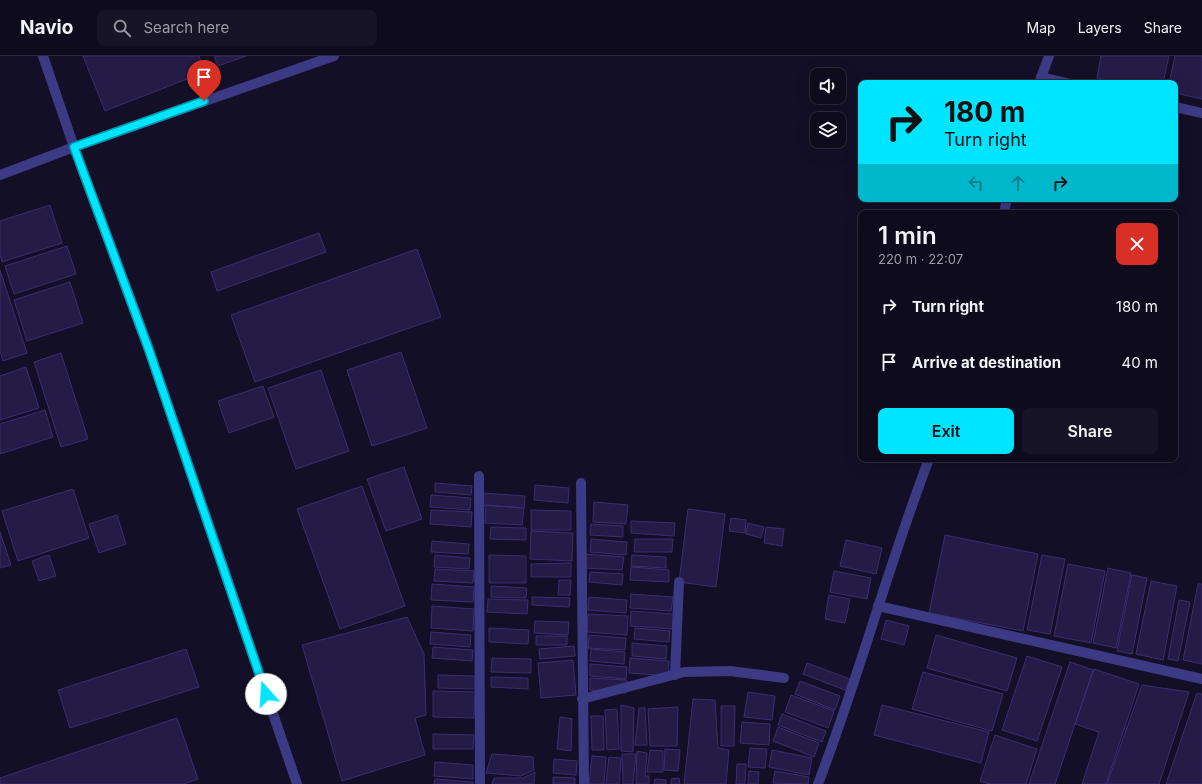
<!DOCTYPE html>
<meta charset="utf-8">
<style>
:root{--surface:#0e0b1c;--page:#171425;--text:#f1f3f6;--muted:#9b9ba3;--line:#2e2b3b;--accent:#00e5ff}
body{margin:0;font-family:Inter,sans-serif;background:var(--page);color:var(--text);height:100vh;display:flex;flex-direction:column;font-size:15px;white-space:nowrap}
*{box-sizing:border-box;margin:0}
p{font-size:13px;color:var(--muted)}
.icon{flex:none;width:22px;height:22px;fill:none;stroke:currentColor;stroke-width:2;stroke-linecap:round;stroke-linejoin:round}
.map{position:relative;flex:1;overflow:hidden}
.side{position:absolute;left:858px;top:154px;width:320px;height:252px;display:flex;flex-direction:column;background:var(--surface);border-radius:8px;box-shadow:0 4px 16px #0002,0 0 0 1px var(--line)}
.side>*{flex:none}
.top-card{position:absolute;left:858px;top:24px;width:320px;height:122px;border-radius:8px;box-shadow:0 4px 16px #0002,0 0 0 1px var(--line);background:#00e5ff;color:#111;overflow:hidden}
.controls{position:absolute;left:810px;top:12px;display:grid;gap:8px}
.controls a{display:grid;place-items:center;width:36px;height:36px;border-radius:8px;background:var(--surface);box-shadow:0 4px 16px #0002,0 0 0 1px var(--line);font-size:20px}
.pin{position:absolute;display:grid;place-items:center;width:34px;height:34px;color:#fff;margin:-41px -17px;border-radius:50% 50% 50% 0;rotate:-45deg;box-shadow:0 0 4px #0007}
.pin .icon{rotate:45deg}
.me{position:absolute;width:44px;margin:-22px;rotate:341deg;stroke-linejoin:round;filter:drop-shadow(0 0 3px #0008)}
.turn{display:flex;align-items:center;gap:14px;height:84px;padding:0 20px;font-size:18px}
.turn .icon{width:52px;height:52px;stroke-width:2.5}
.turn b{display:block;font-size:28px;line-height:34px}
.lanes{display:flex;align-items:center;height:38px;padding:0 20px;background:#0003;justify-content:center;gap:20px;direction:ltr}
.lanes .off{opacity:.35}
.round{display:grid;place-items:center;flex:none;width:42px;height:42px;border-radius:8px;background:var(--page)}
.head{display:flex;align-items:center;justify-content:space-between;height:68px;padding:0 20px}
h1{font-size:24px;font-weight:600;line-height:30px}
.action{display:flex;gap:8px;margin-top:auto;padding:8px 20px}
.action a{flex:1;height:46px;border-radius:8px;background:var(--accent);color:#111;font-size:16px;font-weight:600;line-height:46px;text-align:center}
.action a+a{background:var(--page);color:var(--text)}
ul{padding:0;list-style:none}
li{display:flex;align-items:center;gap:12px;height:56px;padding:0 20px}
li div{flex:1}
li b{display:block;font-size:15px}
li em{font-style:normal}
header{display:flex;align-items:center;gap:24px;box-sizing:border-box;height:56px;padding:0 20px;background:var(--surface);border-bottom:1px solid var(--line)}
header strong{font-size:19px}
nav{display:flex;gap:22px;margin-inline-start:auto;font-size:14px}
.search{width:280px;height:36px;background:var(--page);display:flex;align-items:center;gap:10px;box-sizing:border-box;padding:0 14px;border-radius:8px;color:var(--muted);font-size:15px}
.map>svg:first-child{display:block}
.building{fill:#241b47;stroke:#3b2d73}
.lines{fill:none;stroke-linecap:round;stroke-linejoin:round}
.lane{stroke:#3d3a85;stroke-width:10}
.street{stroke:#3d3a85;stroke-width:10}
.route-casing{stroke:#0095a6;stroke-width:10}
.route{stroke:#00e5ff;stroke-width:7}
</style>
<header>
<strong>Navio</strong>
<div class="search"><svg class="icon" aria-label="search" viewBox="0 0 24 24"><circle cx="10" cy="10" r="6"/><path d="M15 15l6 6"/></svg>Search here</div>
<nav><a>Map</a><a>Layers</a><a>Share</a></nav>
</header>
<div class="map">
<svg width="1202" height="728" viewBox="0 0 1202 728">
<rect width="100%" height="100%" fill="#130f26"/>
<path class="building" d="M83 0H199L205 16 105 55Z
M214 0H246L218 10Z
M1101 0H1169L1163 27H1124L1097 22Z
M1175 0H1202V43L1175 37V27H1169Z
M50 149 62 187 2 206 0 198V165Z
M319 177 326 196 217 235 211 216Z
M67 190 76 218 14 238 5 210Z
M417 193 441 261 255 326 231 259Z
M0 214 27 297 3 305 0 295Z
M70 226 83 267 27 285 14 244Z
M401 296 427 372 372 390 347 314Z
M61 297 88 383 61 391 34 306Z
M26 311 39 352 0 364V320Z
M321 314 349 395 296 413 268 332Z
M263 330 274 361 229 377 218 345Z
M45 354 53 381 0 398V368Z
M404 411 422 463 386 475 367 423Z
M435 427 472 430 471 439 435 436Z
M535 429 569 432 568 447 534 444Z
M362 430 405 550 340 573 297 453Z
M73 433 89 482 18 505 2 455Z
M482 437 525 440 524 452 481 449Z
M431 439 471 442 470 454 430 451Z
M594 446 628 449 626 468 593 466Z
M486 449 524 452 522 469 485 467Z
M688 453 725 458 716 531 679 526Z
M431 454 472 456 471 471 430 468Z
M531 454 571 455V474H531Z
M117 459 126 488 99 497 89 468Z
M731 462 746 464 745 477 729 475Z
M631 465 675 467 674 480 631 477Z
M748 467 764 471 761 482 746 478Z
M591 468 623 470V481L590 479Z
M491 471 526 472V484L490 483Z
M766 471 784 473 782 490 764 487Z
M531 475 573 477 572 505 530 503Z
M0 476 11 509 0 512Z
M945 479 1038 498 1023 575 929 557Z
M591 483 627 486 626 499 590 496Z
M635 483H673L672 496H634Z
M846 484 882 492 876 518 840 510Z
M432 485 469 488 468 498 431 496Z
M585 498 624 501 622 514 584 512Z
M49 499 56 520 39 525 32 505Z
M435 499 470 502 469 513 434 511Z
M489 499 526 500V527H489Z
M632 499 666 501V512L631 510Z
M1042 499 1065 503 1050 578 1027 574Z
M571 507V521H531V508Z
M1068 508 1105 515 1091 587 1054 580Z
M631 511 669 514V526L630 524Z
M1108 512 1131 517 1116 592 1093 587Z
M435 513 474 515 473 527 434 525Z
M834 515 871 522 867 543 830 536Z
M590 516 623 518 622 529 589 526Z
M1132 519 1147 522 1132 598 1117 595Z
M559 524H571L570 539H558Z
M1151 525 1177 530 1163 604 1136 598Z
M432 528 474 531 473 546 431 544Z
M1198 528H1202V608L1183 604Z
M491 530 527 532 526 542 491 541Z
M631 538 673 541 671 555 630 552Z
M829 539 850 543 845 567 825 563Z
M532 541 570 542 569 551 532 549Z
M589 541 627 544 626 557 588 554Z
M488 543 528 544 527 558 487 556Z
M1179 544 1190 546 1178 605 1168 603Z
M432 550 474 553 473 575 431 572Z
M631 555 674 558 673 573 630 570Z
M588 558 628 560 627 579 587 576Z
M407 561 424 598 426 659 415 662 425 699 342 725 302 589Z
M886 564 909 570 904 589 881 583Z
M535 565 569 566 568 579 534 577Z
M489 572 529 574 528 588 489 586Z
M635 572 670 575 669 586 634 583Z
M431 576 471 579 470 591 430 588Z
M589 579 626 582 625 594 588 592Z
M936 579 1017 602 1007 635 927 612Z
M536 580H567V589H536Z
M632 587 667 590 666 603 632 600Z
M574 590 575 600 540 603 539 593Z
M433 591 473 594 472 605 432 602Z
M186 593 199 631 70 672 58 634Z
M591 593 625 596 624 608 590 605Z
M1027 600 1062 611 1037 685 1002 674Z
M492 602 531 603V617L491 616Z
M630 602 669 605 668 620 629 617Z
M573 604 576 639 541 642 538 607Z
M1070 606 1093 614 1055 728H1029Z
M807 607 850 623 845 634 803 618Z
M590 608 627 611 626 623 590 620Z
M1094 613 1139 628 1106 728H1082L1099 676 1075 668Z
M923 616 1003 638 992 675 912 653Z
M438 619 475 620V633L438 632Z
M491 621 528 622V633L491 631Z
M590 622 627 624 626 637 590 634Z
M800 625 840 640 835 654 795 638Z
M1142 629 1189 636 1159 728H1107Z
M433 635 475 636 474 662 433 661Z
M748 636 775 640 772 664 744 661Z
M1197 637 1202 638V728H1166Z
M791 639 834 655 828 672 785 656Z
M693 643 715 644 718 692 729 694 726 728H684Z
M621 649 634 652 633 696 621 695Z
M882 649 989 676 981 707 874 679Z
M721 650H735L734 690H721Z
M678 651 677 690H650L648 653Z
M639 652H645L647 689H635Z
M617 653 619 693 607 694 605 654Z
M782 658 826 675 822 686 778 669Z
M591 660H603L604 694H592Z
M560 661 572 663 571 695 557 693Z
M177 662 198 723 184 728H0V722Z
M742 666 770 668 769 689 740 687Z
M778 671 819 687 814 701 773 685Z
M433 678 474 679 473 693H433Z
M995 679 1037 693 1026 728H989L980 725Z
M750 692 767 693 765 712 748 711Z
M665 693 680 694 678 715 664 714Z
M650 694 663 695V716H647Z
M772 694 812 702 809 719 769 711Z
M637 695 647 697 645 720H649V728H636Z
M492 698 533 701 534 714 521 720 486 717Z
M622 698H636L633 728H623Z
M592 700 606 701 604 728H589Z
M609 701 621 702 619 728H606Z
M554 703 577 705 576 719 553 717Z
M435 706 473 709V723L434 720Z
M737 708H746L745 728H736Z
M749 715 759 716 758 728H748Z
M775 715 809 721 808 728 773 727Z
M535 716 534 728H492L494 722H523Z
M553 721 575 722V728H553Z
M679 722 680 728H671V723Z
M435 723 473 726V728H434Z
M655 723 666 724V728H654Z"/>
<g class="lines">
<path class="lane" d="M1041 21 1067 27
M1175 51 1202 57"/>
<path class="street" d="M43 0 74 91 149 294 297 728
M1039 27 1049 0
M0 119 74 91 334 0
M1004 157 1007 143
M479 420 480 728
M581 427 584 728
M878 550 1202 623
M675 619 679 526
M582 643 684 616 730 615 784 622
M818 728C859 621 888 510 929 403"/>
</g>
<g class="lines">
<g class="route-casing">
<path id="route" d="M204 45 74 91 149 294 266 638"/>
</g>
<use href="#route" class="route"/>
</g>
</svg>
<div class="controls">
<a><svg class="icon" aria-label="sound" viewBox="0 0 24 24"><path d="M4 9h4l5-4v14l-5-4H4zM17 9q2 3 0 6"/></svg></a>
<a><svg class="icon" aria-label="layers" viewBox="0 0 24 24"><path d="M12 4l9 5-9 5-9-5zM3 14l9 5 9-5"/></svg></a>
</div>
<div class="pin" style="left:204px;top:45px;background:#d93025"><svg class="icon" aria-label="arrive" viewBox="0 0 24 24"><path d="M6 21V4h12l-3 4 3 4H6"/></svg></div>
<svg class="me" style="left:266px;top:638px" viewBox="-20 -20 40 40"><circle r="19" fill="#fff"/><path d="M0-13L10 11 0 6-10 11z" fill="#00e5ff"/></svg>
<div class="top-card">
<div class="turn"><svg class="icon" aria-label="right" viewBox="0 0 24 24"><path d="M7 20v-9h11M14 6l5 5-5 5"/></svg><div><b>180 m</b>Turn right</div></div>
<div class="lanes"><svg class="icon off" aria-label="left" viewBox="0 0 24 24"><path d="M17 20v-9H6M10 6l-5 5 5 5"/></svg><svg class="icon off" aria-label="ahead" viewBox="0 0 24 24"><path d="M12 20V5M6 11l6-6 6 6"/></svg><svg class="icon" aria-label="right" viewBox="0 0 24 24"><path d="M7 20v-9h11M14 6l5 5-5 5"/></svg></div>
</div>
<section class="side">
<div class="head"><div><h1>1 min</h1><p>220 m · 22:07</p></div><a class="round" style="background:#d93025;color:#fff"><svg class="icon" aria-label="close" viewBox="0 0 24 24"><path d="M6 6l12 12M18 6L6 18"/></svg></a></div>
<ul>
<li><svg class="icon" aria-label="right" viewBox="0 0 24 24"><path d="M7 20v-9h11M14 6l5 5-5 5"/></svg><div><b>Turn right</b></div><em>180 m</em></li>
<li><svg class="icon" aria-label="arrive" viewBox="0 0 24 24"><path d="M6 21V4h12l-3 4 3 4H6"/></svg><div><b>Arrive at destination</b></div><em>40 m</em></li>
</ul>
<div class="action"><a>Exit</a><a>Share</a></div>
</section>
</div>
